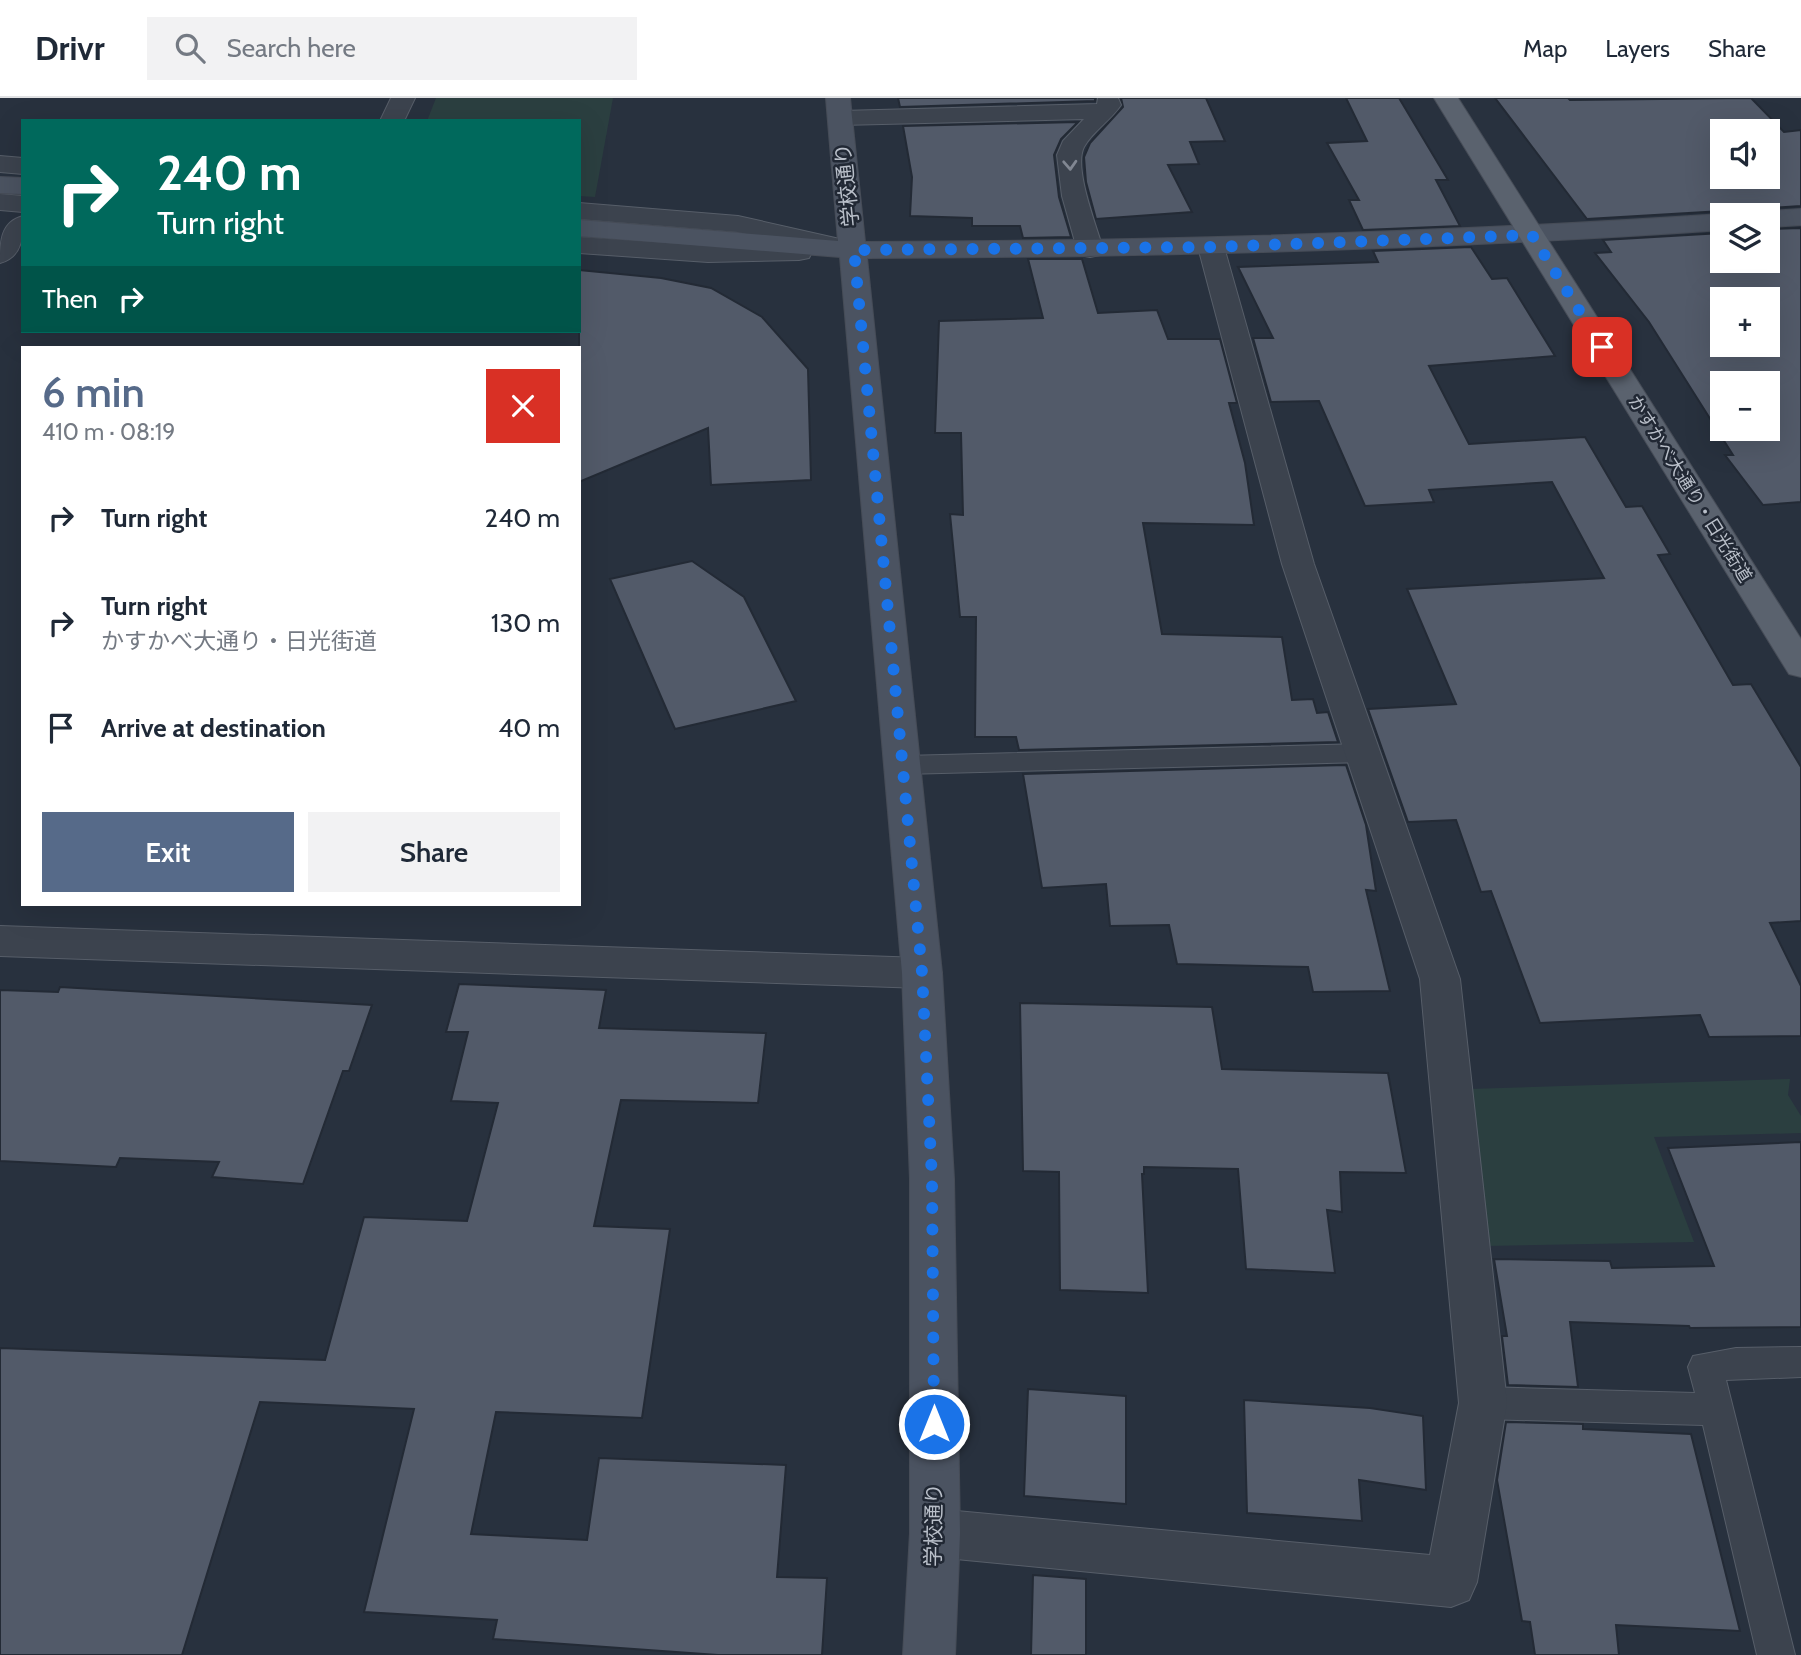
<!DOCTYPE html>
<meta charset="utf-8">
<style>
:root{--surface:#fff;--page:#f2f2f3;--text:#1f2937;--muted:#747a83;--line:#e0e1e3;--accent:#566a89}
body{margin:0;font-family:Cabin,"Noto Sans JP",sans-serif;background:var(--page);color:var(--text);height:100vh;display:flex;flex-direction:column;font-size:26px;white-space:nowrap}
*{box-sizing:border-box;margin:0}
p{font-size:23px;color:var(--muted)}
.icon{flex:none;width:38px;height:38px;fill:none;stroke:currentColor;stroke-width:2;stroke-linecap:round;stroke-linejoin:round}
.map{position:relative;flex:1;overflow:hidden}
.side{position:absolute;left:21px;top:248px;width:560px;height:560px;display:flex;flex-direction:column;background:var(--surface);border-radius:0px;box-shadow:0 7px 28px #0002}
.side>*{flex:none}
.hud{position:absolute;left:21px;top:21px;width:560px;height:214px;border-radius:0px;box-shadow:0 7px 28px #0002;background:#00695c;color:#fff;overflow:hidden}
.controls{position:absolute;left:1710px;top:21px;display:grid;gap:14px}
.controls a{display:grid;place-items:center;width:70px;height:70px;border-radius:0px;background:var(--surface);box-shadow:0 7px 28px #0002;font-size:35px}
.pin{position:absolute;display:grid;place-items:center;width:60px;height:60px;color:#fff;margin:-30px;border-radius:14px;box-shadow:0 4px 10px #0006}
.me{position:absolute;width:77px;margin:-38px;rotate:0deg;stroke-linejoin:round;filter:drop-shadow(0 0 5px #0008)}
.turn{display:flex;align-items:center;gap:24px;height:147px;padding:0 21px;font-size:32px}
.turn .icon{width:91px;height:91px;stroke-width:2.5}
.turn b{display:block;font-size:49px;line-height:60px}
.then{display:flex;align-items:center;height:66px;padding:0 21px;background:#0003;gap:14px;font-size:26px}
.round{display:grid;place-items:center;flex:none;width:74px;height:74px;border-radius:0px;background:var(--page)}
.head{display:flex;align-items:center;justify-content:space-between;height:119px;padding:0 21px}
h1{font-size:42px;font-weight:600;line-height:52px;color:var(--accent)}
.primary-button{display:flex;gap:14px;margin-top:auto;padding:14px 21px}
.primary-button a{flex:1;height:80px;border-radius:0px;background:var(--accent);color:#fff;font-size:28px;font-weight:600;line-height:80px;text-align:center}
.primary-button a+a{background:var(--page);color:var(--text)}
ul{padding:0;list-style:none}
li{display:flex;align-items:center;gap:21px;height:105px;padding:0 21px}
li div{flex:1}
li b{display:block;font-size:26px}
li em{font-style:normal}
header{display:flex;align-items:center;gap:42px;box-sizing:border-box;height:98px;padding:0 35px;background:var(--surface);border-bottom:2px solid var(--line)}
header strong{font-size:33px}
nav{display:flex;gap:38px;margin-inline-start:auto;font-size:24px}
.search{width:490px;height:63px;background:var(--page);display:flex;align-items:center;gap:18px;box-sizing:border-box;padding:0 24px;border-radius:0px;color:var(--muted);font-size:26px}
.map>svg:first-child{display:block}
.green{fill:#2b3f40}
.building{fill:#525a69;stroke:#232a35;stroke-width:2;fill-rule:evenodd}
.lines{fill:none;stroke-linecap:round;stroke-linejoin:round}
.lane-casing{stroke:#575e69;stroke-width:2}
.street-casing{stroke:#575e69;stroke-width:2}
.secondary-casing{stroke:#464c57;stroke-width:2}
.primary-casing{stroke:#464c57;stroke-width:2}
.lane{fill:#3c434e;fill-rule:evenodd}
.street{fill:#3c434e;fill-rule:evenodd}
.secondary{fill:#4b5361;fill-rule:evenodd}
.primary{fill:#5a626e;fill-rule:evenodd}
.oneway{stroke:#818792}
.route{stroke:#1a73e8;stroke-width:12;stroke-dasharray:0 21.6}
.labels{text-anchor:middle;stroke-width:5;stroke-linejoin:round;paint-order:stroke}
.far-street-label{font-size:18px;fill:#b9bfc9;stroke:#212834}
.street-label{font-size:21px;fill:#b9bfc9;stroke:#212834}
</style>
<header>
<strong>Drivr</strong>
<div class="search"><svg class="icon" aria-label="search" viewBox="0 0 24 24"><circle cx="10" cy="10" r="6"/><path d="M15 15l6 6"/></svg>Search here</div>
<nav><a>Map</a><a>Layers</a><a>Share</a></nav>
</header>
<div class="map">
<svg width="1801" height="1557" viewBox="0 0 1801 1557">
<rect width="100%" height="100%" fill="#28313e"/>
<path class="green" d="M436 0H613L595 99 579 98V23H427Z
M1790 981 1788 997 1801 1018V1035L1654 1039 1694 1144 1485 1148 1469 991Z"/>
<path class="building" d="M898 0H1095V3L900 9Z
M1121 0H1206L1225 43 1190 44 1199 66 1168 67 1192 114 1096 121 1086 84 1084 59 1090 45 1123 9Z
M1346 0H1399L1448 82H1436L1460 128 1363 132 1349 102H1359L1327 45 1367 43Z
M1495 0H1568L1570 2 1751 0 1784 34 1801 32V108L1768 110 1754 117H1730L1722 113 1587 121ZM1722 33H1768V79H1722Z
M1078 24 1061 41 1054 57 1059 99 1071 139 1023 140 1020 128H972V120L910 118 912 79 903 28Z
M1801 130V404L1763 407 1725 357H1733L1649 224 1595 155 1611 154 1603 142 1722 135V163H1768V131ZM1722 201H1768V247H1722ZM1722 285H1768V331H1722Z
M1471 149 1492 181 1507 180 1555 258 1429 268 1469 346 1585 339 1626 409 1642 408 1670 456 1658 457 1733 587 1751 586 1801 669V823L1770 825 1801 888V938L1709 939 1700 917 1540 925 1491 793 1481 794 1456 722 1408 724 1368 611 1456 606 1407 491 1604 480 1552 384 1429 392 1434 404 1365 408 1319 303 1271 304 1253 240H1273L1238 169 1378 164 1373 153Z
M1028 161H1082L1098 215 1157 212 1168 241H1220L1237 305H1229L1245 365 1254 427 1143 425 1162 536 1282 539 1292 602 1313 601 1317 615 1328 614 1338 644 1019 652 1016 639H975L976 519H960L950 416 963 417 961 335H935L939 223 1043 220Z
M579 172 661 180 711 190 762 219 808 271 811 382 711 387 708 330 579 384Z
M692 463 744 499 796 603 675 631 610 481Z
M1346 667 1366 727 1376 793 1366 792 1390 893 1313 894 1308 869 1177 866 1169 827 1110 828 1106 786 1042 790 1023 676Z
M459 886 606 892 599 930 766 935 758 1005 621 1002 594 1128 670 1131 642 1320 496 1314 471 1436 587 1442 599 1360 786 1367 777 1479 827 1480 822 1557H718L493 1541 497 1522 364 1514 414 1311 260 1304 182 1557H0V1250L325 1262 364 1119 467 1123 498 1005 451 1003 468 934H446Z
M60 889 372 907 349 973H343L303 1086 212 1079 219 1064 120 1060 116 1069 0 1063V892L58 894Z
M1020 905 1212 909 1222 971 1388 975 1406 1075 1340 1074 1342 1114 1327 1112 1335 1175 1246 1171 1238 1071 1144 1069V1076H1142L1148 1195 1060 1192 1059 1074 1023 1073Z
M1801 1044V1229L1690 1230 1689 1228 1570 1224 1578 1289 1508 1287 1502 1238H1507L1494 1161 1610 1163 1612 1170 1714 1168 1668 1050Z
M1028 1291 1126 1298V1406L1024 1398Z
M1244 1302 1370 1310 1423 1318 1426 1392 1359 1382 1362 1423 1247 1415Z
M1506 1324 1583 1326V1331L1691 1336 1740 1533 1616 1527 1619 1557H1535L1530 1524 1522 1523 1497 1382Z
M1033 1477 1086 1481V1557H1031Z"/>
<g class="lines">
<g class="lane-casing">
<path id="lane" d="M1364 646 1373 649 1377 655 1373 661 1364 664 904 676 895 673 891 667 895 661 904 658Z
M1801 1249V1279L1726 1282 1795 1557H1757L1703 1327 1483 1321 1471 1316 1465 1305 1471 1294 1483 1289 1695 1295 1688 1269 1693 1258 1736 1250Z"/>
</g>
<g class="street-casing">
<path id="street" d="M391 0H415L404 23H380Z
M1098 0H1118L1121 7C1111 22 1093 33 1084 49 1073 70 1097 129 1103 151L1100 157 1090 159 1080 157 1077 151 1062 98 1057 57 1063 43 1084 21 841 27 832 25 829 20 832 15 841 13 1097 6Z
M0 58 23 60V76L0 74Z
M0 96 23 98V114L0 112Z
M579 105 738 118 862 146 865 152 862 158 852 160 810 150 812 154 809 160 799 162 708 164 579 155V139L708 148 791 146 738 134 579 121Z
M23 118C23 138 23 159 0 165 0 145 0 124 23 118Z
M1211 141 1221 143 1224 149 1314 466 1460 881 1507 1305 1477 1484 1469 1502 1451 1509 935 1459 917 1452 910 1435 917 1418 935 1411 1430 1457 1459 1305 1420 881 1282 466 1198 149 1201 143Z
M0 828 922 860 936 864 942 875 936 886 922 890 0 858Z"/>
</g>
<g class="secondary-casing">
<path id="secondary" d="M826 0H850L865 144C1151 143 1437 135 1722 116L1727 117H1722V132C1437 152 1152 159 867 160L942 875 954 1081 960 1435 955 1557H903L910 1435V1081L902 875 840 159 579 138V122L838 143Z
M0 79 23 80V96L0 95Z
M1801 111V127L1768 129V117H1757L1768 113Z"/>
</g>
<g class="primary-casing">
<path id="primary" d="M1434 0H1458L1801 541V579L1789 576 1784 568Z"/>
</g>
<use href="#lane" class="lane"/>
<use href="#street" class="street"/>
<use href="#secondary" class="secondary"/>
<use href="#primary" class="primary"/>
</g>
<defs><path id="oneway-chevron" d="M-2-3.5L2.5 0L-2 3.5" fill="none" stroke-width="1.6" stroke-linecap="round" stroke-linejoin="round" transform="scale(1.75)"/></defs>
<use class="oneway" href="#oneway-chevron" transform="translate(1070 67) rotate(87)"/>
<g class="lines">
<path class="route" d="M934 1326 932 1082 922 874 854 152 1211 149 1532 137 1602 249"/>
</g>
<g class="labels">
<g class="far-street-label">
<text transform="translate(1690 391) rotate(58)" y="6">かすかべ大通り・日光街道</text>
</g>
<g class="street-label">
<text transform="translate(847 87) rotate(-96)" y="7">学校通り</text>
<text transform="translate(934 1427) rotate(-89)" y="7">学校通り</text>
</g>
</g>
</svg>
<div class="controls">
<a><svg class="icon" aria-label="sound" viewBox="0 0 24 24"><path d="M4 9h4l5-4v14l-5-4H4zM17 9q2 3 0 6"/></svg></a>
<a><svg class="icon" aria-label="layers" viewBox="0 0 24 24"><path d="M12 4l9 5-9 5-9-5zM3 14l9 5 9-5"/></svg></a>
<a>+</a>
<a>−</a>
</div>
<div class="pin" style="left:1602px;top:249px;background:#d93025"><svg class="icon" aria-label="arrive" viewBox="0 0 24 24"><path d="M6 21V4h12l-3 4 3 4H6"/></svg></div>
<svg class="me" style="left:934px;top:1326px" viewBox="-20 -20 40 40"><circle r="17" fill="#1a73e8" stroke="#fff" stroke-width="3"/><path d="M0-11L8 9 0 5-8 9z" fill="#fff"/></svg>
<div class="hud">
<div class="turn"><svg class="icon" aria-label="right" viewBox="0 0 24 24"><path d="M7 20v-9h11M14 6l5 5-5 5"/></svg><div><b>240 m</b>Turn right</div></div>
<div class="then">Then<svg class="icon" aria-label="right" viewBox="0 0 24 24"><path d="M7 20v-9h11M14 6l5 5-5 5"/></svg></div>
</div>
<section class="side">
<div class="head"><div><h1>6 min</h1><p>410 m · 08:19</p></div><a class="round" style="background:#d93025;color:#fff"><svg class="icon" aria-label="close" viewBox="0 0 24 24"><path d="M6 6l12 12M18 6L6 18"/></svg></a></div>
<ul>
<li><svg class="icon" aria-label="right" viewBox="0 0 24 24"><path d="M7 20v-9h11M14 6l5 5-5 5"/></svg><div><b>Turn right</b></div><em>240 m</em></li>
<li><svg class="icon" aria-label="right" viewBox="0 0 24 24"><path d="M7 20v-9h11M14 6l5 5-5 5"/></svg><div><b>Turn right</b><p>かすかべ大通り・日光街道</p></div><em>130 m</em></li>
<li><svg class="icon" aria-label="arrive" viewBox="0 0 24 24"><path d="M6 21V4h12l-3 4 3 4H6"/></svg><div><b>Arrive at destination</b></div><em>40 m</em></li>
</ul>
<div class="primary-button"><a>Exit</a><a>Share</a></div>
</section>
</div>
